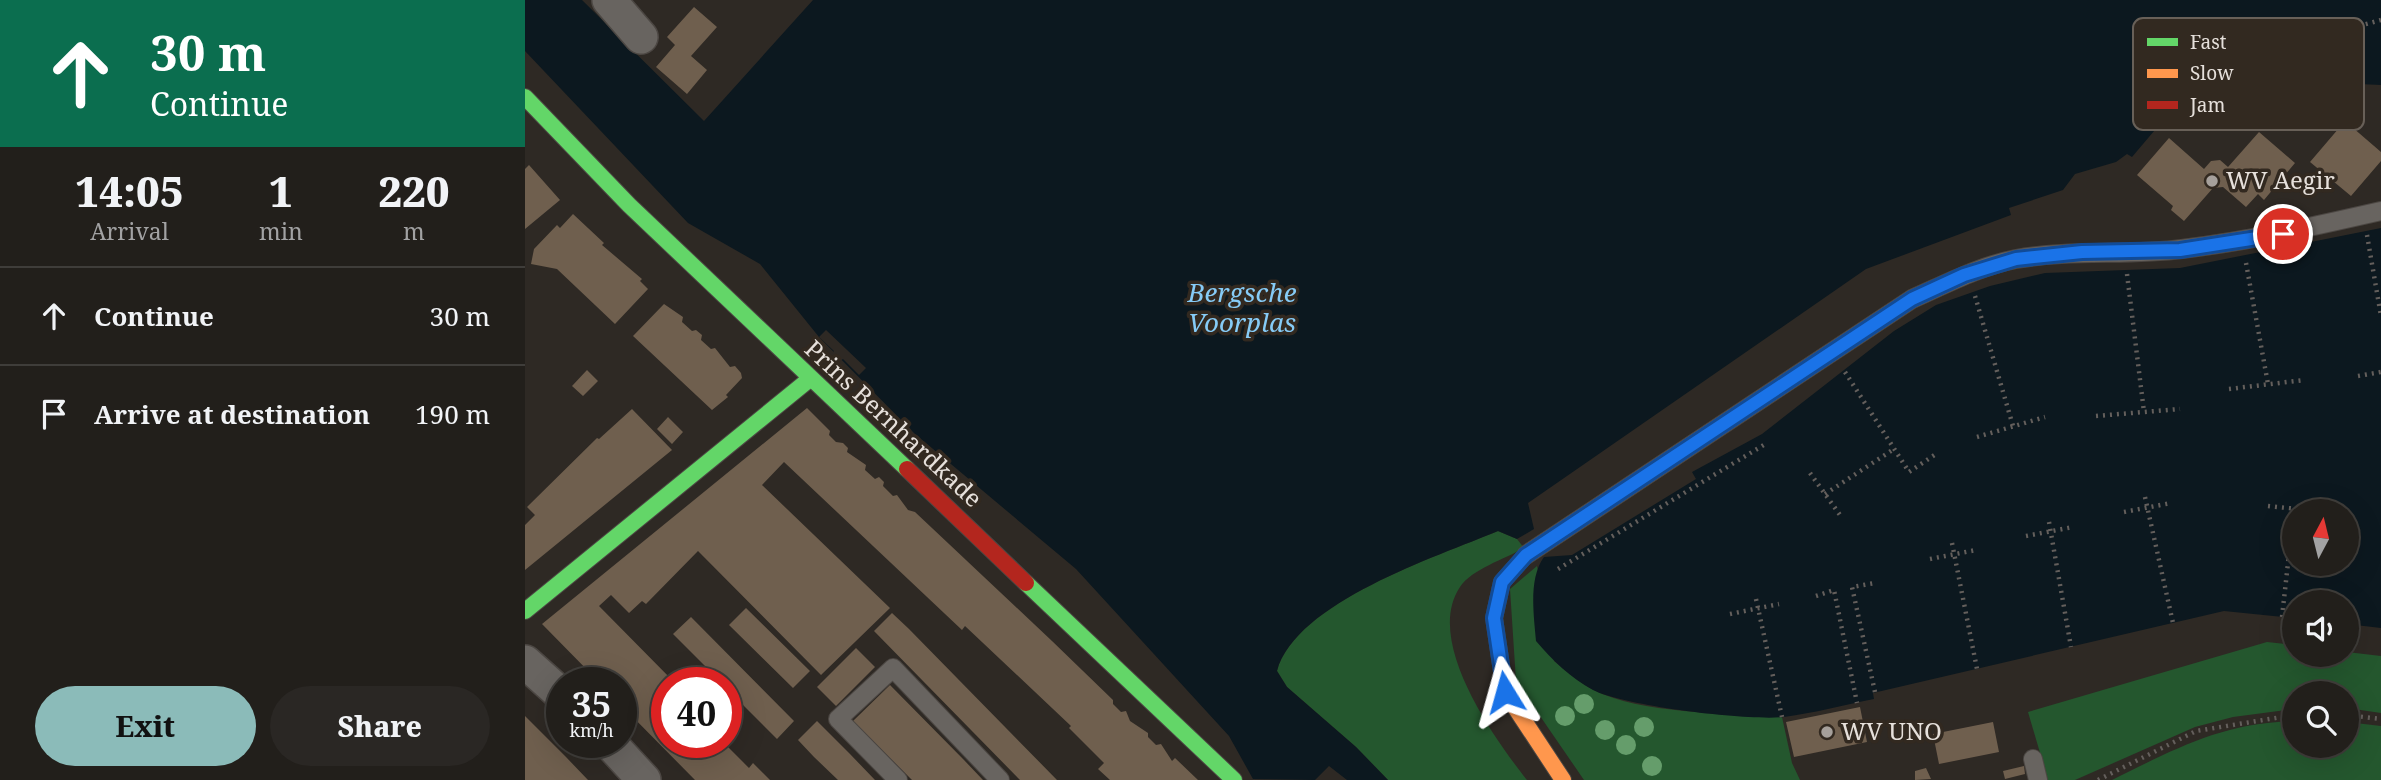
<!DOCTYPE html>
<style>
:root{--surface:#221f1b;--page:#2a2724;--text:#f1f3f6;--muted:#a2a2a3;--line:#3f3d3a;--accent:#8bbbb9}
body{margin:0;font-family:"Noto Serif",serif;background:var(--page);color:var(--text);height:100vh;display:flex;flex-direction:column;font-size:26px;white-space:nowrap}
*{box-sizing:border-box;margin:0}
p{font-size:23px;color:var(--muted)}
.icon{flex:none;width:38px;height:38px;fill:none;stroke:currentColor;stroke-width:2;stroke-linecap:round;stroke-linejoin:round}
.map{position:relative;flex:1;overflow:hidden}
.drawer{display:flex;flex-direction:column;background:var(--surface);width:525px}
.drawer>*{flex:none}
.guide{background:#0b6e4f;color:#fff;overflow:hidden}
.needle{width:46px;rotate:7deg}
.fabs{position:absolute;left:1757px;top:499px;display:grid;gap:14px}
.fabs a{display:grid;place-items:center;width:77px;height:77px;border-radius:50%;background:var(--surface);box-shadow:0 7px 28px #0002,0 0 0 2px var(--line);font-size:35px}
.speed{position:absolute;left:21px;top:667px;display:flex;gap:14px;font-size:35px;font-weight:700;text-align:center}
.speed>*{display:grid;place-content:center;width:91px;height:91px;border-radius:50%;background:var(--surface);box-shadow:0 7px 28px #0002,0 0 0 2px var(--line);line-height:1}
.speed small{font-size:18px;font-weight:400}
.speed .limit{border:10px solid #d22;background:#fff;color:#111}
.pin{position:absolute;display:grid;place-items:center;width:60px;height:60px;color:#fff;margin:-30px;border:4px solid #fff;border-radius:50%;box-shadow:0 2px 7px #0007}
.me{position:absolute;width:77px;margin:-38px;rotate:352deg;stroke-linejoin:round;filter:drop-shadow(0 0 5px #0008)}
.turn{display:flex;align-items:center;gap:24px;height:147px;padding:0 35px;font-size:32px}
.turn .icon{width:91px;height:91px;stroke-width:2.5}
.turn b{display:block;font-size:49px;line-height:60px}
.eta{display:flex;justify-content:space-evenly;align-items:center;height:119px;text-align:center}
.eta b{font-size:42px;font-weight:800;line-height:49px}
.button{display:flex;gap:14px;margin-top:auto;padding:14px 35px}
.button a{flex:1;height:80px;border-radius:42px;background:var(--accent);color:#111;font-size:28px;font-weight:800;line-height:80px;text-align:center}
.button a+a{background:var(--page);color:var(--text)}
ul{padding:0;list-style:none}
li{display:flex;align-items:center;gap:21px;height:98px;padding:0 35px;border-top:2px solid var(--line)}
li div{flex:1}
li b{display:block;font-size:26px}
li em{font-style:normal}
main{display:flex;flex:1;min-height:0}
.map>svg:first-child{display:block}
.green{fill:#24572e}
.water{fill:#0c181f;fill-rule:evenodd}
.pier{fill:#2e2924}
.building{fill:#6f5f4e}
.lines{fill:none;stroke-linecap:round;stroke-linejoin:round}
.lane-casing{stroke:#4c4743;stroke-width:20}
.street-casing{stroke:#4c4743;stroke-width:36}
.fast-casing{stroke:#4c4743;stroke-width:18}
.slow-casing{stroke:#4c4743;stroke-width:18}
.jam-casing{stroke:#4c4743;stroke-width:18}
.path{stroke:#645f5c;stroke-width:4.5;stroke-dasharray:2 5;stroke-linecap:butt}
.lane{stroke:#686460;stroke-width:18}
.street{stroke:#686460;stroke-width:33}
.fast{stroke:#63d668;stroke-width:16}
.slow{stroke:#ff974d;stroke-width:16}
.jam{stroke:#b3261e;stroke-width:16}
.tree{fill:#659d6b}
.route-casing{stroke:#114b97;stroke-width:18}
.route{stroke:#1a73e8;stroke-width:12}
.poi-dot{fill:#a6a09b;stroke:#322920;stroke-width:2.5}
.labels{text-anchor:middle;stroke-width:7;stroke-linejoin:round;paint-order:stroke}
.poi-label{font-size:24px;fill:#e6e0db;stroke:#322920;text-anchor:start}
.street-label{font-size:24px;fill:#e6e0db;stroke:#322920}
.water-label{font-size:26px;font-style:italic;fill:#86cbf6;stroke:#322920}
.key{fill:#322920;stroke:#686058;stroke-width:2}
.key-label{font-size:19px;fill:#e6e0db}
</style>
<main>
<section class="drawer">
<div class="guide">
<div class="turn"><svg class="icon" aria-label="ahead" viewBox="0 0 24 24"><path d="M12 20V5M6 11l6-6 6 6"/></svg><div><b>30 m</b>Continue</div></div>
</div>
<div class="eta">
<div><b>14:05</b><p>Arrival</p></div>
<div><b>1</b><p>min</p></div>
<div><b>220</b><p>m</p></div>
</div>
<ul>
<li><svg class="icon" aria-label="ahead" viewBox="0 0 24 24"><path d="M12 20V5M6 11l6-6 6 6"/></svg><div><b>Continue</b></div><em>30 m</em></li>
<li><svg class="icon" aria-label="arrive" viewBox="0 0 24 24"><path d="M6 21V4h12l-3 4 3 4H6"/></svg><div><b>Arrive at destination</b></div><em>190 m</em></li>
</ul>
<div class="button"><a>Exit</a><a>Share</a></div>
</section>
<div class="map">
<svg width="1856" height="780" viewBox="0 0 1856 780">
<rect width="100%" height="100%" fill="#2e2924"/>
<path class="green" d="M973 531 992 539 999 548C980 559 947 569 935 587 899 640 968 737 1002 780H863L831 747 762 687 752 671C771 602 911 557 973 531Z
M1012 566 1029 661C1041 671 1055 683 1069 690 1115 714 1204 713 1257 717L1267 763 1275 780H1059L991 681 985 589Z
M1742 642 1769 645V654H1822V652L1856 656V713L1822 708V693H1769V709L1708 717 1670 727 1550 780H1523L1503 712Z
M1769 721V746H1822V722L1856 726V780H1587C1650 749 1696 723 1769 721Z"/>
<path class="water" d="M0 0H57L179 121 288 0H1856V85L1725 79 1692 87V111H1646L1607 157 1602 154 1591 162 1550 174 1538 190 1484 208 1486 215 1341 269 1003 503 1009 529 992 539 973 531C911 557 771 602 752 671L762 687 831 747 863 780H822L804 766 790 780 728 779 704 736 551 569 389 433 294 337 235 264 163 223 0 51Z
M1856 228V628L1822 624V602H1769V618L1699 611 1348 693 1349 699C1319 705 1289 713 1259 717 1223 721 1099 706 1068 690 1046 678 1027 660 1011 641 1009 616 1003 579 1019 557L1047 555 1171 479 1167 472 1237 434 1369 331 1411 305 1465 286 1520 273 1655 268ZM1769 511H1822V564H1769Z"/>
<path class="pier" d="M301 330 341 368 334 375 318 359 315 361 307 354 309 351 294 337Z"/>
<path class="building" d="M169 7 192 27 166 56 182 70 162 94 131 67 150 45 142 37Z
M1820 121 1856 152V161L1826 196 1785 162Z
M1734 132 1770 163 1739 200 1733 194 1721 207 1698 187 1688 188 1659 221 1646 210 1648 206 1612 175 1644 138 1679 169 1686 161 1695 160 1703 167Z
M4 165 35 200 0 229V169Z
M48 214 79 243 77 245 117 279 115 281 123 289 90 324 32 269 6 264 9 249 32 225 35 228Z
M139 304 158 317 157 322 167 331 171 330 177 335 176 340 186 349 190 348 205 367 210 366 216 373 217 378 201 395 203 397 187 410 108 336Z
M62 370 73 381 58 396 47 386Z
M282 408 305 431 304 435 311 442 318 443 323 448 322 452 341 465 340 470 350 479 354 477 359 482 358 486 368 496 372 495 383 510 390 512 527 641 588 700V704L596 712 601 711 605 721 623 733V737L631 745 636 744 647 761 650 758 673 780H585L573 769 579 763 544 728 546 726 440 626 437 630 259 462 237 485 365 608 296 675 173 551 121 604 117 601 104 613 86 595 74 606 149 682H142V742H198L224 768 228 763 245 780H170L96 705V682H74L17 624Z
M107 409 147 450 0 570V525L10 515 2 507 72 438 74 439Z
M143 417 158 432 147 444 132 429Z
M221 608 285 671 268 688 204 625Z
M367 613 384 629 532 780H495L349 631Z
M166 617 269 721 252 739 201 688V682H196L148 634Z
M331 648 350 667 311 706 292 687Z
M365 685 439 760 458 780H387L328 721Z
M1335 707 1342 742 1269 757 1261 722Z
M0 716 41 757 63 780H0Z
M292 721 325 754 350 780H313L289 757 273 740Z
M1468 722 1474 752 1414 764 1408 734Z
M1499 766 1500 774 1480 779 1478 771Z
M1401 768 1406 779 1390 780V771Z"/>
<g class="lines">
<g class="lane-casing">
<path id="lane" d="M1001 555 1387 299C1421 284 1455 266 1491 259 1546 249 1602 256 1657 249 1724 241 1790 226 1856 211
M1508 759 1513 780
M373 780 313 719 368 668 475 780"/>
</g>
<g class="street-casing">
<path id="street" d="M84 0 116 37
M0 662 37 695
M84 742 119 780"/>
</g>
<g class="fast-casing">
<path id="fast" d="M0 97 104 205 382 469
M501 583 709 780
M0 611 286 378"/>
</g>
<g class="slow-casing">
<path id="slow" d="M1001 555 977 582 969 618 980 692 1038 780"/>
</g>
<g class="jam-casing">
<path id="jam" d="M382 469 501 583"/>
</g>
<path class="path" d="M1834 26 1856 20
M1694 56 1696 87
M1659 57 1727 54
M1842 235 1856 316
M1721 263 1743 384
M1602 274 1619 412
M1450 296 1488 426
M1320 372 1384 472 1411 454
M1833 376 1856 372
M1704 389 1779 380
M1571 416 1655 409
M1452 437 1520 417
M1285 473 1315 515
M1300 494 1369 449
M1620 497 1648 623
M1743 506 1792 511
M1599 512 1646 503
M1524 522 1546 647
M1501 536 1548 527
M1427 543 1452 669
M1405 559 1451 550
M1033 569 1242 443
M1291 596 1309 590 1332 703
M1231 599 1257 717
M1205 614 1254 604
M1757 617 1769 509
M1350 692 1327 587 1350 583
M1822 715 1856 719
M1573 780 1671 731 1769 715"/>
<use href="#lane" class="lane"/>
<use href="#street" class="street"/>
<use href="#fast" class="fast"/>
<use href="#slow" class="slow"/>
<use href="#jam" class="jam"/>
</g>
<g class="tree">
<circle cx="1059" cy="704" r="10"/>
<circle cx="1040" cy="716" r="10"/>
<circle cx="1119" cy="727" r="10"/>
<circle cx="1080" cy="730" r="10"/>
<circle cx="1101" cy="745" r="10"/>
<circle cx="1127" cy="766" r="10"/>
</g>
<g class="lines">
<g class="route-casing">
<path id="route" d="M980 692 969 618 977 582 1001 555 1387 299 1439 275 1491 259 1557 252 1655 250 1758 234"/>
</g>
<use href="#route" class="route"/>
</g>
<g class="poi-dot">
<circle cx="1687" cy="181" r="7"/>
<circle cx="1302" cy="732" r="7"/>
</g>
<g class="labels">
<g class="poi-label">
<text x="1701" y="189">WV Aegir</text>
<text x="1316" y="740">WV UNO</text>
</g>
<g class="street-label">
<text transform="translate(368 424) rotate(43)" y="8">Prins Bernhardkade</text>
</g>
<g class="water-label">
<text x="717" y="302">Bergsche<tspan x="717" dy="30">Voorplas</tspan></text>
</g>
</g>
<rect x="1608" y="18" width="231" height="112" rx="10" class="key"/>
<rect x="1622" y="38" width="31" height="8" fill="#63d668"/>
<rect x="1622" y="69" width="31" height="9" fill="#ff974d"/>
<rect x="1622" y="101" width="31" height="8" fill="#b3261e"/>
<g class="key-label">
<text x="1665" y="49">Fast</text>
<text x="1665" y="80">Slow</text>
<text x="1665" y="112">Jam</text>
</g>
</svg>
<div class="fabs">
<a><svg class="needle" viewBox="-14 -14 28 28"><path d="M0-13l5 13h-10z" fill="#e53935"/><path d="M0 13l5-13h-10z" fill="#a2a2a3"/></svg></a>
<a><svg class="icon" aria-label="sound" viewBox="0 0 24 24"><path d="M4 9h4l5-4v14l-5-4H4zM17 9q2 3 0 6"/></svg></a>
<a><svg class="icon" aria-label="search" viewBox="0 0 24 24"><circle cx="10" cy="10" r="6"/><path d="M15 15l6 6"/></svg></a>
</div>
<div class="speed"><div>35<small>km/h</small></div><div class="limit">40</div></div>
<div class="pin" style="left:1758px;top:234px;background:#d93025"><svg class="icon" aria-label="arrive" viewBox="0 0 24 24"><path d="M6 21V4h12l-3 4 3 4H6"/></svg></div>
<svg class="me" style="left:980px;top:692px" viewBox="-20 -20 40 40"><path d="M0-17L14 15 0 8-14 15z" fill="#1a73e8" stroke="#fff" stroke-width="4"/></svg>
</div>
</main>
